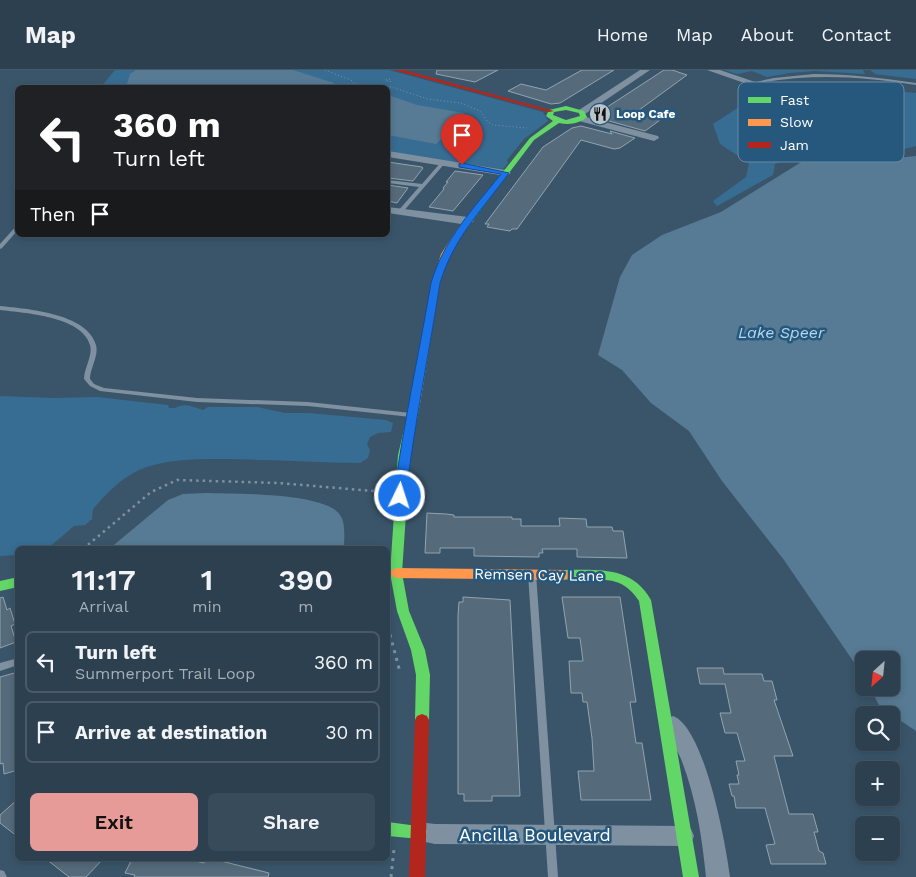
<!DOCTYPE html>
<meta charset="utf-8">
<style>
:root{--surface:#2c4050;--page:#384b5a;--text:#f1f3f6;--muted:#a6afb7;--line:#485967;--accent:#e69b98}
body{margin:0;font-family:"Work Sans",sans-serif;background:var(--page);color:var(--text);height:100vh;display:flex;flex-direction:column;font-size:19px;white-space:nowrap}
*{box-sizing:border-box;margin:0}
p{font-size:16px;color:var(--muted)}
.icon{flex:none;width:28px;height:28px;fill:none;stroke:currentColor;stroke-width:2;stroke-linecap:round;stroke-linejoin:round}
.map{position:relative;flex:1;overflow:hidden}
.sheet{position:absolute;left:15px;top:476px;width:375px;height:315px;display:flex;flex-direction:column;background:var(--surface);border-radius:8px;box-shadow:0 2px 8px #0003,0 0 0 1px var(--line)}
.sheet>*{flex:none}
.hud{position:absolute;left:15px;top:15px;width:375px;height:152px;border-radius:8px;box-shadow:0 2px 8px #0003,0 0 0 1px var(--line);background:#202124;color:#fff;overflow:hidden}
.needle{width:32px;rotate:207deg}
.tools{position:absolute;left:855px;top:581px;display:grid;gap:10px}
.tools a{display:grid;place-items:center;width:45px;height:45px;border-radius:8px;background:var(--surface);box-shadow:0 2px 8px #0003,0 0 0 1px var(--line);font-size:25px}
.pin{position:absolute;display:grid;place-items:center;width:42px;height:42px;color:#fff;margin:-51px -21px;border-radius:50% 50% 50% 0;rotate:-45deg;box-shadow:0 0 5px #0007}
.pin .icon{rotate:45deg}
.me{position:absolute;width:55px;margin:-28px;rotate:4deg;stroke-linejoin:round;filter:drop-shadow(0 0 4px #0008)}
.turn{display:flex;align-items:center;gap:18px;height:105px;padding:0 15px;font-size:22px}
.turn .icon{width:65px;height:65px;stroke-width:2.5}
.turn b{display:block;font-size:35px;line-height:42px}
.then{display:flex;align-items:center;height:48px;padding:0 15px;background:#0003;gap:10px;font-size:19px}
.eta{display:flex;justify-content:space-evenly;align-items:center;height:85px;text-align:center}
.eta b{font-size:30px;font-weight:600;line-height:35px}
.action{display:flex;gap:10px;margin-top:auto;padding:10px 15px}
.action a{flex:1;height:58px;border-radius:8px;background:var(--accent);color:#111;font-size:20px;font-weight:600;line-height:58px;text-align:center}
.action a+a{background:var(--page);color:var(--text)}
ul{padding:0;list-style:none}
li{display:flex;align-items:center;gap:15px;height:62px;margin:0 10px 8px;padding:0 5px;border:2px solid var(--line);border-radius:8px}
li div{flex:1}
li b{display:block;font-size:19px}
li em{font-style:normal}
header{display:flex;align-items:center;gap:30px;box-sizing:border-box;height:70px;padding:0 25px;background:var(--surface);border-bottom:1px solid var(--line)}
header strong{font-size:24px}
nav{display:flex;gap:28px;margin-inline-start:auto;font-size:18px}
.map>svg:first-child{display:block}
.green{fill:#376d93}
.water{fill:#577b94}
.building{fill:#556b7b;stroke:#92a3af}
.lines{fill:none;stroke-linecap:round;stroke-linejoin:round}
.path-far2{stroke:#7f91a0;stroke-width:1;stroke-dasharray:1 2.5;stroke-linecap:butt}
.path-far1{stroke:#7f91a0;stroke-width:2.5;stroke-dasharray:2.5 4;stroke-linecap:butt}
.path{stroke:#7f91a0;stroke-width:3;stroke-dasharray:3 5;stroke-linecap:butt}
.lane{fill:#7f91a0;fill-rule:evenodd}
.street{fill:#7f91a0;fill-rule:evenodd}
.fast{fill:#63d668;fill-rule:evenodd}
.slow{fill:#ff974d;fill-rule:evenodd}
.jam{fill:#b3261e;fill-rule:evenodd}
.route{fill:#1a73e8;stroke:#114b97}
.labels{text-anchor:middle;stroke-width:5;stroke-linejoin:round;paint-order:stroke}
.far-poi-label{font-size:12px;font-weight:bold;fill:#fff;stroke:#26587e;text-anchor:start}
.street-label{font-size:15px;fill:#fff;stroke:#26587e}
.water-label{font-size:16px;font-style:italic;fill:#b6d7ed;stroke:#26587e}
.near-street-label{font-size:18px;fill:#fff;stroke:#26587e}
.key{fill:#26587e;stroke:#678aa5;stroke-width:1}
.key-label{font-size:14px;fill:#fff}
</style>
<header>
<strong>Map</strong>
<nav><a>Home</a><a>Map</a><a>About</a><a>Contact</a></nav>
</header>
<div class="map">
<svg width="916" height="807" viewBox="0 0 916 807">
<rect width="100%" height="100%" fill="#3a556a"/>
<path class="green" d="M115 0H389L543 42 548 51 524 69 507 90 508 93 503 99 388 82V18H100Z
M724 0H863L865 4 815 1 789 3 767 7 752 1 737 4Z
M870 0H916V9L875 4Z
M810 13 916 23V76C871 90 817 72 775 94L773 105 717 136 713 131 746 107 749 93 720 74 713 54 765 20 785 15Z
M0 326 53 328 97 327 168 335 169 338H175C184 332 194 337 203 340L208 337H257L285 343H309L386 350 393 353 391 362 378 363 370 367 367 374 370 380 368 388 360 393C317 392 273 390 230 389 199 389 168 388 139 400 120 409 106 424 93 439L92 449 85 455 74 456 47 479H18L17 485 0 486Z"/>
<path class="water" d="M136 0H293L334 13V17H126L130 4Z
M388 25 417 35 464 43V48L436 74 388 65Z
M916 86V661L880 637 870 618H891V590H864V607L784 490 722 411 689 361 651 333 622 300 598 285 620 207 632 185 662 165 721 142 803 91 840 87 897 88Z
M206 423C233 424 325 422 340 445 346 453 344 469 344 479H109L168 430 183 424Z"/>
<path class="building" d="M437 0H498L475 12 436 4Z
M582 0H614L560 33 551 34 508 21 521 14 546 20Z
M664 0H672L687 5 635 43 660 50 645 61 602 49 598 43Z
M581 56 612 64 610 61 635 68 620 78 614 79 581 70 517 159H512L510 161 487 157 489 154H485L543 77 572 58Z
M388 92 422 97 423 98 413 111 388 108Z
M455 101 483 105 453 141 429 137 444 119 443 118 448 112H446Z
M388 115 408 118 397 133 388 131Z
M427 443 446 444 454 445V447H512V449H521V456H560L559 448 586 449 587 457H612L613 461H623L627 488 577 487V479H542L543 483H539V487L474 486V478H440V483H425Z
M3 527 7 540 10 538 15 554 11 556 16 572 0 578V528Z
M463 527 510 530 520 726H492V731H464V724H458V545L459 532H463Z
M562 527H620L636 632H630L636 673H642L651 730H581L578 701H594L592 668 587 632H583L582 623H571L569 591H583L580 568H568Z
M697 598H723L724 604H762L764 611H772L777 630H774L793 686H774L789 744H813L818 762H814L819 781 823 783 826 794H771L766 775 775 774 765 738H736L734 726H732L729 714H739L737 705H739L736 691H745L737 663H725L720 643H731L725 614H700Z
M18 602V700L4 704 3 693 0 694V607Z
M18 729V767L0 753V745Z
M46 789H103L86 807H69Z
M132 789H187L204 793 206 789H213L269 803 268 807H134L135 805 125 803Z"/>
<g class="lines">
<path class="path-far2" d="M325 0 353 11 354 18
M390 9 385 10 390 12 392 9
M355 14 391 17 428 29 461 33 480 41 488 52 493 55 527 58"/>
<path class="path-far1" d="M83 479 151 422 177 410 279 413 385 422"/>
<path class="path" d="M388 557 400 602
M391 807 394 779"/>
<path class="lane" d="M814 4C849 4 882 8 916 13V15C859 6 810 3 753 14L751 13 774 8Z
M442 91 446 92 402 143H398V141L419 117 388 113V110L422 114Z
M18 154V160L2 178 0 179V174Z
M0 236C27 239 87 243 96 275 99 286 90 298 90 309L94 314 104 318 197 328 308 332 411 343 415 345 411 347 308 336 197 332 100 321 90 316 84 309C84 298 93 286 90 275 82 246 24 243 0 240Z
M532 501 535 502 536 504 558 807H548L528 504 529 502Z
M18 588V595L0 601V593Z
M0 800 4 801 7 807H0Z"/>
<path class="street" d="M640 0H650L585 44H579V40Z
M707 0H720L758 13 756 15H750Z
M582 46 658 66 659 68 654 71 579 51V47Z
M388 81 506 100 511 103 506 106 388 87Z
M388 137 468 147 474 151 468 155 388 143Z
M673 646C705 658 726 775 730 807H706C702 767 696 727 681 689 676 677 668 667 663 655L666 649Z
M419 752 435 754 683 756 691 759 694 766 691 773 683 776 435 774 411 769 408 762 411 755Z"/>
<path class="fast" d="M566 36 584 41 587 47C579 54 569 55 559 53L534 70 464 162H458V158L530 68 553 51 546 46 549 40ZM566 40 579 43 580 46 566 50 553 45 554 42Z
M415 331 420 334 410 385 402 503 409 541 425 580 430 605 429 650 427 654 422 656 417 654 415 650 416 605 411 580 397 541 390 503 398 385 410 334Z
M564 500C598 500 632 496 651 530L699 807H683L639 531C616 496 589 517 560 508L558 505 560 502Z
M18 507V517L0 521V511Z
M388 752 425 757 427 762 425 767 419 769 388 766Z"/>
<path class="slow" d="M458 158 465 160 449 184 440 213 420 334 419 336H411L410 334 432 213 441 184Z
M396 498 564 500 568 502 570 505 568 508 564 510 396 508 392 506 390 503 392 500Z"/>
<path class="jam" d="M394 0H404L554 41 549 42Z
M422 644 427 646 429 650 425 807H409L415 650 417 646Z"/>
</g>
<path class="route" d="M462 93 509 103C482 140 454 167 440 213 429 284 414 355 406 426L400 430 394 426C403 355 419 284 431 213 444 169 473 139 501 104L459 97V94Z"/>
<defs>
<g id="restaurant-disc" transform="scale(1.125)"><circle r="9.5" fill="#bac4cb" stroke="#26587e"/><path d="M-5-6h1v4h1v-4h1v4h1v-4h1v5L-1.5 .5V6h-2V.5L-5-1ZM5-6V6H3V1.5H1.5Q1.5-4 5-6Z" fill="#111"/></g>
</defs>
<g fill-rule="evenodd">
<use href="#restaurant-disc" x="600" y="44"/>
</g>
<g class="labels">
<g class="far-poi-label">
<text x="616" y="48">Loop Cafe</text>
</g>
<g class="street-label">
<text transform="translate(539 505) rotate(1)" y="5">Remsen Cay Lane</text>
</g>
<g class="water-label">
<text x="781" y="268">Lake Speer</text>
</g>
<g class="near-street-label">
<text x="535" y="771">Ancilla Boulevard</text>
</g>
</g>
<rect x="738" y="12" width="166" height="80" rx="8" class="key"/>
<rect x="748" y="27" width="23" height="6" fill="#63d668"/>
<rect x="748" y="49" width="23" height="7" fill="#ff974d"/>
<rect x="748" y="72" width="23" height="6" fill="#b3261e"/>
<g class="key-label">
<text x="780" y="35">Fast</text>
<text x="780" y="57">Slow</text>
<text x="780" y="80">Jam</text>
</g>
</svg>
<div class="tools">
<a><svg class="needle" viewBox="-14 -14 28 28"><path d="M0-13l5 13h-10z" fill="#e53935"/><path d="M0 13l5-13h-10z" fill="#a6afb7"/></svg></a>
<a><svg class="icon" aria-label="search" viewBox="0 0 24 24"><circle cx="10" cy="10" r="6"/><path d="M15 15l6 6"/></svg></a>
<a>+</a>
<a>−</a>
</div>
<div class="pin" style="left:462px;top:95px;background:#d93025"><svg class="icon" aria-label="arrive" viewBox="0 0 24 24"><path d="M6 21V4h12l-3 4 3 4H6"/></svg></div>
<svg class="me" style="left:400px;top:426px" viewBox="-20 -20 40 40"><circle r="17" fill="#1a73e8" stroke="#fff" stroke-width="3"/><path d="M0-11L8 9 0 5-8 9z" fill="#fff"/></svg>
<div class="hud">
<div class="turn"><svg class="icon" aria-label="left" viewBox="0 0 24 24"><path d="M17 20v-9H6M10 6l-5 5 5 5"/></svg><div><b>360 m</b>Turn left</div></div>
<div class="then">Then<svg class="icon" aria-label="arrive" viewBox="0 0 24 24"><path d="M6 21V4h12l-3 4 3 4H6"/></svg></div>
</div>
<section class="sheet">
<div class="eta">
<div><b>11:17</b><p>Arrival</p></div>
<div><b>1</b><p>min</p></div>
<div><b>390</b><p>m</p></div>
</div>
<ul>
<li><svg class="icon" aria-label="left" viewBox="0 0 24 24"><path d="M17 20v-9H6M10 6l-5 5 5 5"/></svg><div><b>Turn left</b><p>Summerport Trail Loop</p></div><em>360 m</em></li>
<li><svg class="icon" aria-label="arrive" viewBox="0 0 24 24"><path d="M6 21V4h12l-3 4 3 4H6"/></svg><div><b>Arrive at destination</b></div><em>30 m</em></li>
</ul>
<div class="action"><a>Exit</a><a>Share</a></div>
</section>
</div>
